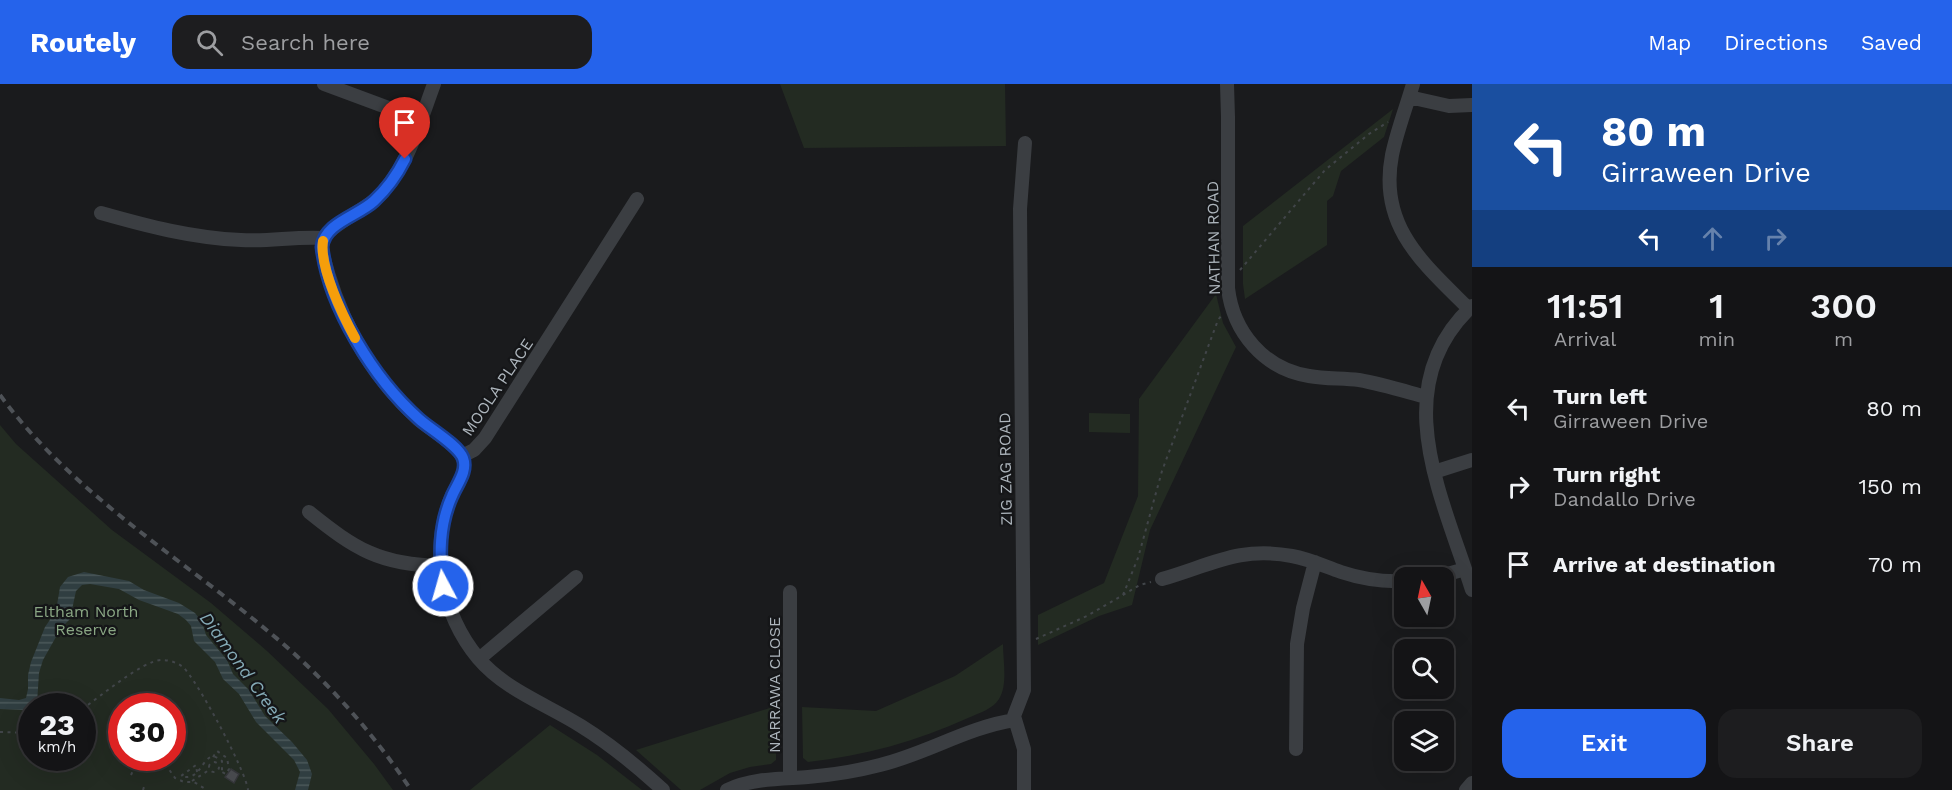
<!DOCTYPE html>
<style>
:root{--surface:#141416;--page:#1d1d1f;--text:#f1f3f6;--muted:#9d9ea1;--line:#333335;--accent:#2563eb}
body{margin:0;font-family:"Work Sans",sans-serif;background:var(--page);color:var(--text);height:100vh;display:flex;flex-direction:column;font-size:22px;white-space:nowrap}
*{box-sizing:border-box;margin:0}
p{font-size:20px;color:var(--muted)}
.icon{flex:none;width:33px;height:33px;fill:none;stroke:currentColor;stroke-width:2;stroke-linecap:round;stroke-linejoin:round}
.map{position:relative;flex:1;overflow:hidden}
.panel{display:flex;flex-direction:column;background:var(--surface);width:480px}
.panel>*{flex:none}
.banner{background:#1a4fa0;color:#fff;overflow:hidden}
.needle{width:39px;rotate:351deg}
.buttons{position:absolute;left:1394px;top:483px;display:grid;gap:12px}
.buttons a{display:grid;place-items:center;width:60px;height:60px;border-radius:12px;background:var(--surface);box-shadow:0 6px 24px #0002,0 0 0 2px var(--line);font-size:30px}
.speed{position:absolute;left:18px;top:609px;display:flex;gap:12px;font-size:30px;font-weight:700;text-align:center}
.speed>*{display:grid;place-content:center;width:78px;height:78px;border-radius:50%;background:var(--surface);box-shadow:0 6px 24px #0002,0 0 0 2px var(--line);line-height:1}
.speed small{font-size:15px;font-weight:400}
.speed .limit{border:9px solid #d22;background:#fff;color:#111}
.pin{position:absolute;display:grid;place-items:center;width:51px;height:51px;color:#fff;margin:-62px -26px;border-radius:50% 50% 50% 0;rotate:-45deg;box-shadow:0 0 6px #0007}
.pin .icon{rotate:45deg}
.me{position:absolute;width:66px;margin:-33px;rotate:354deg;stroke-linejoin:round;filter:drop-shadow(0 0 4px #0008)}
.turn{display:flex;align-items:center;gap:21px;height:126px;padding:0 30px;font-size:27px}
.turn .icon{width:78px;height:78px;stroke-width:2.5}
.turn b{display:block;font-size:42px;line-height:51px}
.lanes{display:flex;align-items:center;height:57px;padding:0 30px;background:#0003;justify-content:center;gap:30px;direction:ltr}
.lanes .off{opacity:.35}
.eta{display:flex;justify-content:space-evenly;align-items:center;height:102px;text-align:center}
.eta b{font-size:36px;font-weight:600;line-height:42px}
.button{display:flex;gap:12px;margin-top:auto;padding:12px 30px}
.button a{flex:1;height:69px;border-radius:18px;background:var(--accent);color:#fff;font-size:24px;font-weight:600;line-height:69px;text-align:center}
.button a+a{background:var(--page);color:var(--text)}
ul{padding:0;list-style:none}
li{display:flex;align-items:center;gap:18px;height:78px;padding:0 30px}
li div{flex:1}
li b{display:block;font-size:22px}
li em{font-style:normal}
header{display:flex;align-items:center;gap:36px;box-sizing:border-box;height:84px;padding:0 30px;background:var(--accent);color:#fff}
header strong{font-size:28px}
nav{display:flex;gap:33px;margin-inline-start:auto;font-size:21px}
.search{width:420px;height:54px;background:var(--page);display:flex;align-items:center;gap:15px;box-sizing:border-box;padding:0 21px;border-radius:18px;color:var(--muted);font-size:22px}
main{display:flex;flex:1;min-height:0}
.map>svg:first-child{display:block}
.green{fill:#232b22;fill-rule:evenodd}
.water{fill:url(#water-rules)}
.building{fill:#47494d;stroke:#343539;stroke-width:1.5}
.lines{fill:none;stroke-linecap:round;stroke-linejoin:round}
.path{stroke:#414549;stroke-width:2;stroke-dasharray:3 4.5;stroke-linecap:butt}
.minor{stroke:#3b3e42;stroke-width:14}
.rail{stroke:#4e5257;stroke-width:4;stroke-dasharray:8 6;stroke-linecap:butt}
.route-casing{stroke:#184099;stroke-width:15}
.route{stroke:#2563eb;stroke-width:10}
.slow{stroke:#f59e0b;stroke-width:10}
.labels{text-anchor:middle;stroke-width:4.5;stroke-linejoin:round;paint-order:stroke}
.street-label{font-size:16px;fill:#adb5bc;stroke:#151618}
.park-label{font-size:16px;fill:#8aa784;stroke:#151618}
.water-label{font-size:18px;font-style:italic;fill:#85abb7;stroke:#151618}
</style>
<header>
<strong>Routely</strong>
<div class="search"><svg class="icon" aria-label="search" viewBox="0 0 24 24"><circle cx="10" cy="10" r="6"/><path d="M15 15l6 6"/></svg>Search here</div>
<nav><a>Map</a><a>Directions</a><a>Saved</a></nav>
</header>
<main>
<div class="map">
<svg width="1472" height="706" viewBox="0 0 1472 706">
<defs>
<pattern id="water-rules" width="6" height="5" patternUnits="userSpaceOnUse" patternTransform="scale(1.5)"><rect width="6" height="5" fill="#303e41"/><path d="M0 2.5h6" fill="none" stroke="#4b585a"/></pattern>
</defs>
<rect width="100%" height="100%" fill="#1a1b1d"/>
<path class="green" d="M780 0H1005L1006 62 804 64Z
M1393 25 1384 53 1341 87 1333 112 1327 117V161L1245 215 1243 200V142Z
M1216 210 1223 239 1236 263 1150 446 1132 521 1099 532 1038 561V531L1104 499 1138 412 1139 315Z
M1089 329 1130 330V349L1089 348Z
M0 341 16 360 112 446 211 519 267 567 328 625 374 680 393 706H0ZM32 622H82V674H32ZM122 622H172V674H122Z
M1003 560C1003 576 1008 601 999 615 993 625 979 629 968 634 917 657 864 672 808 678L803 674 802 623 876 627 955 592Z
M776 622V676L771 680 750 683 730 689 700 706H681L636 666Z
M550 641 597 671 642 706H470Z"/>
<path class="water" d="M84 488 129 497 144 506 179 519 195 529 202 538 206 551 227 576 233 590 249 606 265 632 292 658 307 676 312 690 308 706H295L300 688 294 676 256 638 239 610 223 595 215 578 194 557 191 542 186 536 178 530 139 516 119 505 90 500 82 501 76 507 70 535 61 544 43 576 39 589 37 619 25 626 0 625V614L19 616 26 614 28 605V591L31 578 45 543 56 527 60 503 68 493Z"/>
<path class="building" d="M231 685 239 690 234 699 225 693Z"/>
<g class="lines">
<path class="path" d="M1240 186 1325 86 1369 50 1388 38
M1123 511 1138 474 1162 387 1218 236 1221 232
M1036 555 1087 532 1140 501 1151 498
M82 625C100 613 142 577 161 576 169 576 176 578 183 583 197 596 246 687 248 706
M116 629 122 651
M0 648 32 649
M213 673 217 667 227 674 229 685 226 690 222 688
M161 674 175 694 184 698H194L207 706
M209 683a5 5 0 1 1 10 0a5 5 0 1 1-10 0Z
M197 688 196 681 181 692C204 700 202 660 222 677V688
M131 691 139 674
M192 697 209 686
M143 706 145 700"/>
<path class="minor" d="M324 0 421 36
M434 0C419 40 408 83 378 113 364 127 325 143 322 158 321 169 326 180 328 189 345 245 375 296 418 335 429 345 458 361 463 374 468 388 455 403 450 416 430 469 442 530 478 574 505 606 546 620 581 642 610 660 638 683 663 706
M1227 0 1228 33V204C1233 248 1264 285 1309 292 1325 295 1342 294 1359 296 1382 300 1404 307 1426 313
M1413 0C1406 24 1397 47 1392 71 1378 143 1424 180 1469 225
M1409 13 1449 22 1472 21
M101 129C147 142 192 154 241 156 268 158 296 152 324 154
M1472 222C1385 303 1443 414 1472 506
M462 372 474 366 485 354 637 115
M1434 388 1472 376
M309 428C355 465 380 481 441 482
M1434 494 1465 485
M1162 495C1211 481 1239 462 1292 472 1309 475 1324 482 1341 488 1362 495 1382 498 1404 497
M479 575 576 493
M1296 665 1297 560 1303 524 1315 478
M790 694V508
M727 706C753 694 780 695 808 693 832 691 857 687 880 681 926 670 968 643 1015 636
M1024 706V665L1014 632 1024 606 1020 125 1025 59
M1466 706 1472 699"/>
<path class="rail" d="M0 311C71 408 178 472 269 548 324 593 372 647 411 706"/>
</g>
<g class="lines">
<g class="route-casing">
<path id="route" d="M405 75C397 91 387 105 374 117 358 132 324 139 322 163 329 223 374 295 419 335 430 345 458 361 463 374 468 387 457 400 452 412 439 441 439 471 443 502"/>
</g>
<use href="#route" class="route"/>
<path class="slow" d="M323 157C319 183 343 232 355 254"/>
</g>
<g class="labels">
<g class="street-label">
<text transform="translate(1213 154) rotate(-91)" y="6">NATHAN ROAD</text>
<text transform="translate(497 303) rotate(-56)" y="6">MOOLA PLACE</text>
<text transform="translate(1005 385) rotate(-91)" y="6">ZIG ZAG ROAD</text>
<text transform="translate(774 601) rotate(-90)" y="6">NARRAWA CLOSE</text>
</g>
<g class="park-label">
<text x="86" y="533">Eltham North<tspan x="86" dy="18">Reserve</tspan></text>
</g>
<g class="water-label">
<text transform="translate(243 584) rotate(54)" y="6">Diamond Creek</text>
</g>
</g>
</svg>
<div class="buttons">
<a><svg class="needle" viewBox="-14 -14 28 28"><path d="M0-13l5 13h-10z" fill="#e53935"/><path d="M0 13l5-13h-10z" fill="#9d9ea1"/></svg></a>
<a><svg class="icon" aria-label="search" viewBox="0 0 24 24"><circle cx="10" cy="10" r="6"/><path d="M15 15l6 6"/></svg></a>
<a><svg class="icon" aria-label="layers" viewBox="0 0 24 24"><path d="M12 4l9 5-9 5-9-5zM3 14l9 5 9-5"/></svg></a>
</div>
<div class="speed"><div>23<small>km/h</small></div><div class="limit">30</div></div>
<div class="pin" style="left:405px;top:75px;background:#d93025"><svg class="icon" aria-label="arrive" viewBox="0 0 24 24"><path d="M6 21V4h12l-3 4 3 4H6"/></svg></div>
<svg class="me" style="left:443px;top:502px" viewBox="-20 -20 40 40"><circle r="17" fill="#2563eb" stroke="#fff" stroke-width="3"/><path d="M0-11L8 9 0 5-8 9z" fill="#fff"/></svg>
</div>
<section class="panel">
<div class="banner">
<div class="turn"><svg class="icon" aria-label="left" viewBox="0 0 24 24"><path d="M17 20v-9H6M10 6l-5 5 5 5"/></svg><div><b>80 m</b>Girraween Drive</div></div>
<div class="lanes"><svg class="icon" aria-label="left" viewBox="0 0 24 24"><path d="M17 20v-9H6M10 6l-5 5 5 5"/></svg><svg class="icon off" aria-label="ahead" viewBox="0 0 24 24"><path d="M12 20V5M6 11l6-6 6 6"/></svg><svg class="icon off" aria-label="right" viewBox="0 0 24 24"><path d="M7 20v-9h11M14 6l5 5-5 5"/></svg></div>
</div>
<div class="eta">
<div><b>11:51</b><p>Arrival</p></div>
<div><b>1</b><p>min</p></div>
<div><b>300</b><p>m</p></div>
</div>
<ul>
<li><svg class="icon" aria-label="left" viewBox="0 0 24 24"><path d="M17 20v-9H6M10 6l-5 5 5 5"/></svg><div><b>Turn left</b><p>Girraween Drive</p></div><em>80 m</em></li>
<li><svg class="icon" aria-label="right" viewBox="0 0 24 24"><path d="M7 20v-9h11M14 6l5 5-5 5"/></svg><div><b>Turn right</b><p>Dandallo Drive</p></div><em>150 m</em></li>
<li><svg class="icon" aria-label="arrive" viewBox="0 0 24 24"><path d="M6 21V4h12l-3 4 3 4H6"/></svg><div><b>Arrive at destination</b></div><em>70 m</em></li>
</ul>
<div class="button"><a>Exit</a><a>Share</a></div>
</section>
</main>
